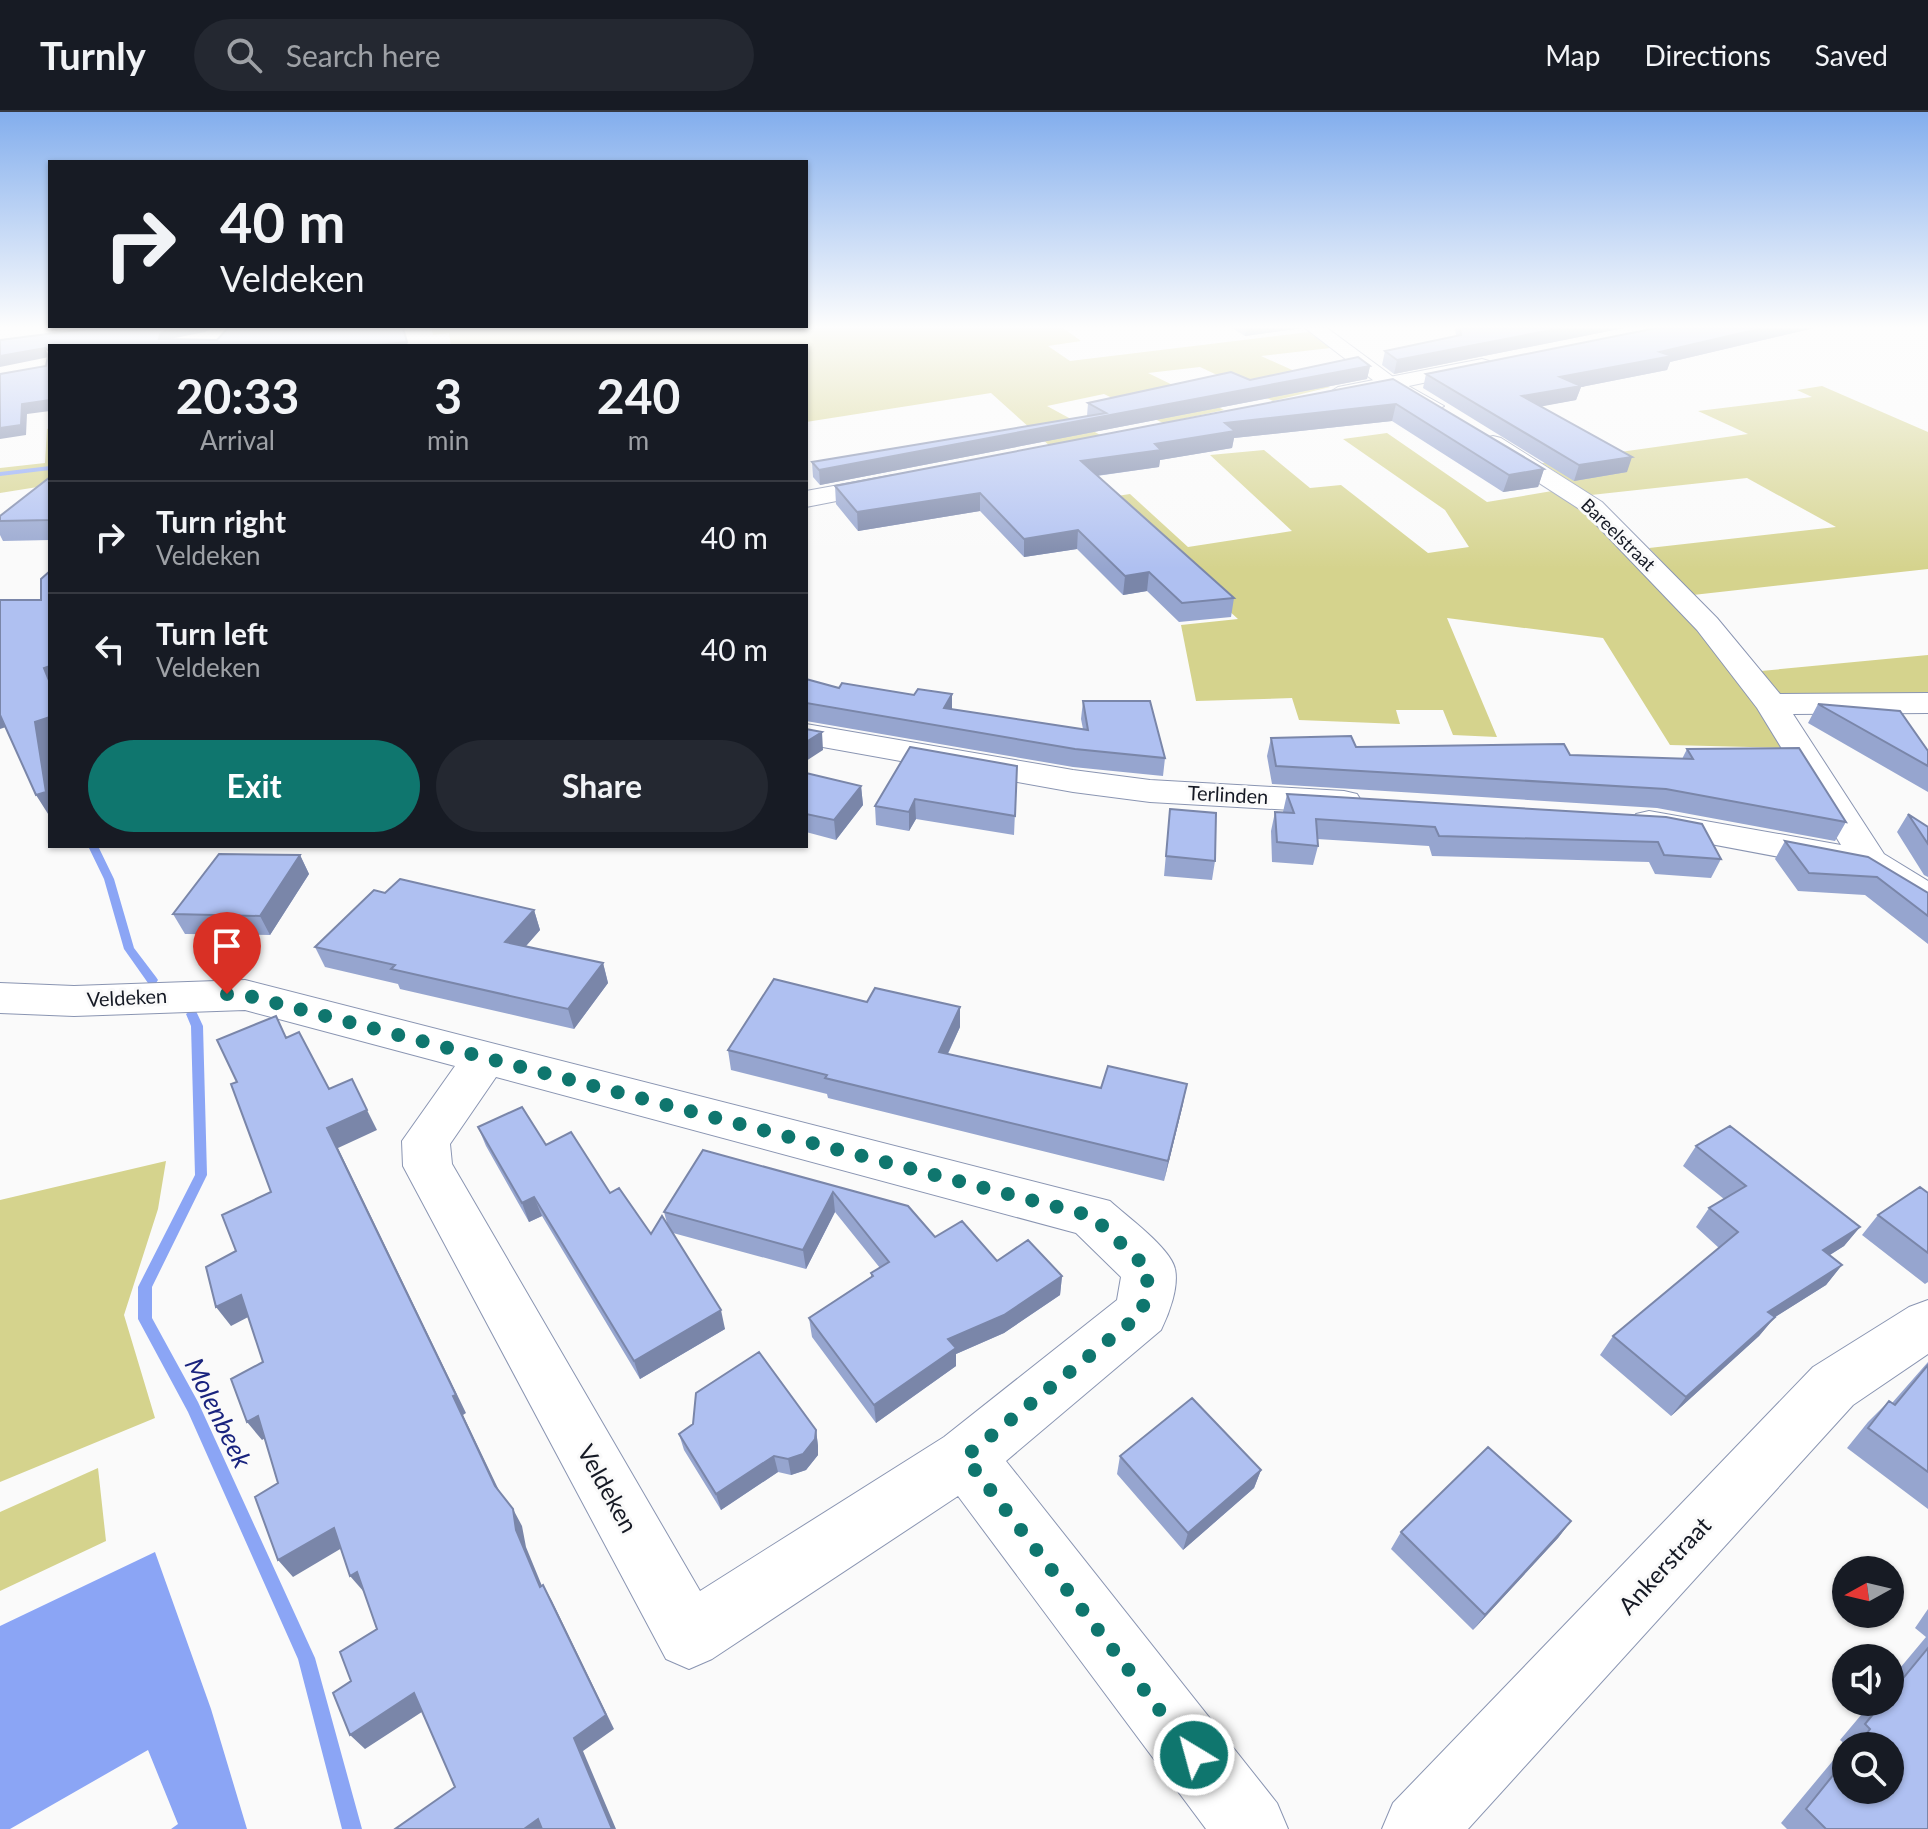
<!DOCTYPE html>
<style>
:root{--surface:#171b24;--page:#242831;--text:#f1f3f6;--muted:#9ea1a6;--line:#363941;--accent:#0f766e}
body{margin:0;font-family:Lato,sans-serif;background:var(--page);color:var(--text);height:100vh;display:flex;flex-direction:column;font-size:30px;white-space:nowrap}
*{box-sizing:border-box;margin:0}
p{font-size:26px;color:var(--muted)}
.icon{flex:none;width:44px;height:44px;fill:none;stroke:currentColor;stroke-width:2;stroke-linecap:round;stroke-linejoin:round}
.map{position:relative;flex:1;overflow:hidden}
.details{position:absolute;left:48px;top:232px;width:760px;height:504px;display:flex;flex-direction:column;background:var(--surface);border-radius:0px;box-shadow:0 2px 6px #0004}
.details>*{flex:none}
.top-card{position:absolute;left:48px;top:48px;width:760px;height:168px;border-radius:0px;box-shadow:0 2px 6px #0004;background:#171b24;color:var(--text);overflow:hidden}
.needle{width:52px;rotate:262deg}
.buttons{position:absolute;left:1832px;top:1444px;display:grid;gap:16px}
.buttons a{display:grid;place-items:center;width:72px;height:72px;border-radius:50%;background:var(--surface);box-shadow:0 2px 6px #0004;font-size:40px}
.pin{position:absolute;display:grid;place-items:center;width:68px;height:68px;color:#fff;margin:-82px -34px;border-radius:50% 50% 50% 0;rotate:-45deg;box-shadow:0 0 8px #0007}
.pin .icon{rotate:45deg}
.me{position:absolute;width:88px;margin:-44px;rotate:323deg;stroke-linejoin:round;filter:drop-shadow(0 0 6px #0008)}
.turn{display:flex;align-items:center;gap:28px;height:168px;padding:0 40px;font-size:36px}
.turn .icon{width:104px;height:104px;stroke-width:2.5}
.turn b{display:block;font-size:56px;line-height:68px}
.eta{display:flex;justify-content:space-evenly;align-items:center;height:136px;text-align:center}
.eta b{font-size:48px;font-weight:700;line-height:56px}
.button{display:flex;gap:16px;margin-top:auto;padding:16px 40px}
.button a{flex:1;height:92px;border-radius:48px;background:var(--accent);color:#fff;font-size:32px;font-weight:700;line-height:92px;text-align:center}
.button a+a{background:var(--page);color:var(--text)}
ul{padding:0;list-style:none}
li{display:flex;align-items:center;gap:24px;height:112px;padding:0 40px;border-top:2px solid var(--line)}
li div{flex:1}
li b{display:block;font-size:30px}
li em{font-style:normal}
header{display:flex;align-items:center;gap:48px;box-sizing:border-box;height:112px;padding:0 40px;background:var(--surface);border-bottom:2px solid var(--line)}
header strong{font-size:38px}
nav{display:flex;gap:44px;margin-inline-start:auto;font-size:28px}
.search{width:560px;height:72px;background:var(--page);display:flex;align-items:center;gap:20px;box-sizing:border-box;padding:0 28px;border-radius:44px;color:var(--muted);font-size:30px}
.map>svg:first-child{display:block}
.green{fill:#d5d38d}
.water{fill:#8ba5f5}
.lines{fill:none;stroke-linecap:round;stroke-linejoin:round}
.stream{fill:#8ba5f5;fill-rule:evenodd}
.minor-casing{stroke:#8a95b2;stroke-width:2}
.tertiary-casing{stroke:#8a95b2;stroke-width:2}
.minor{fill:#fff;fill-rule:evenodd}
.tertiary{fill:#fff;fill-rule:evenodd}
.wall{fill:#96a5cf;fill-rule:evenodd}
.shaded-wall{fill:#7a86a9}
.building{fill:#afc0f1;stroke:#7a86a9;stroke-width:2}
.route{stroke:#0f766e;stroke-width:14;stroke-dasharray:0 25.2}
.labels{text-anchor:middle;stroke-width:6;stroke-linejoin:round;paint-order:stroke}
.far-street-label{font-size:18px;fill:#151924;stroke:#fafafa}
.street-label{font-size:20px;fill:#151924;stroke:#fafafa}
.near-street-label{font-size:24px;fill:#151924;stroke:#fafafa}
.near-water-label{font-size:26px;font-style:italic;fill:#19237e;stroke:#fafafa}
</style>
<header>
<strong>Turnly</strong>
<div class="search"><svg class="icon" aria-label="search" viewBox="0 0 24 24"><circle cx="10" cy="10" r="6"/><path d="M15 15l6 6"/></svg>Search here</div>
<nav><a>Map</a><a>Directions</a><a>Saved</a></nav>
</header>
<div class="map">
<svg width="1928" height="1717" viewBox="0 0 1928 1717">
<rect width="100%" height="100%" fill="#fafafa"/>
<path class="green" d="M431 216H1063L1081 229 1048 234 1070 249 1309 220 1330 236 1261 244 1330 275 1273 289 1200 255 1148 261 1224 298 1163 311 1104 282 1047 294 1104 325 1051 335 991 281 806 310V234H451L449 221 433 223Z
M1822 274 1928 320V457L1693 483 1649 436 1836 415 1747 366 1591 383 1542 351 1748 322 1698 299 1812 285 1797 278Z
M50 316V373L0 381V356L45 351 47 317Z
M1387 321 1487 390 1558 378C1649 451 1718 542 1788 636L1670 633 1603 526 1447 506 1497 625 1453 623 1443 598H1396L1400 612 1299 608 1292 586 1196 589 1181 513 1238 507 1104 386 1130 382 1188 435 1292 419 1210 343 1264 338 1310 376 1341 373 1428 441 1469 435 1445 398 1343 327Z
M1928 543V587H1782L1761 559Z
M166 1049 158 1097 124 1203 155 1306 0 1370V1088Z
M98 1356 106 1429 0 1479V1400Z"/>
<path class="water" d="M155 1440 211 1597 247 1717H171L178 1712 148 1638 10 1717H0V1514Z"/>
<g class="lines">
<path class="stream" d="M50 354V358L0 364V360Z
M88 734H98L114 767 134 836 156 865 158 868 156 871H148L124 837 104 767Z
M192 898 196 899 203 914 207 1063 152 1175V1206L198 1290 315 1546 362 1717H342L298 1547 188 1300 138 1207V1175L195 1063 191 914 186 902Z"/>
<g class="minor-casing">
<path id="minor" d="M1305 216H1327L1396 267 1444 294 1433 300 1425 299 1382 275Z
M1493 324 1501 326 1602 390 1717 506 1780 582 1928 581V601L1793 602 1884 742 1928 769V800L1914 796 1859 760 1636 718 1631 710 1636 702 1649 699 1841 733 1757 596 1697 518 1584 400 1485 336 1482 331 1485 326Z
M806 612 1073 658 1150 668 1344 679 1357 682 1362 690 1357 698 1344 701 1150 690 1073 680 806 632Z
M245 868 1110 1089C1126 1104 1171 1136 1175 1157 1179 1175 1169 1202 1161 1218L1006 1349 1277 1691 1288 1717H1206L958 1384 712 1547 689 1557 666 1547 403 1054 402 1029 455 954 245 898 74 904 0 901V871L74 874ZM496 965 1076 1121 1121 1165 1117 1188 944 1325 700 1479 452 1052 450 1032Z
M1928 1188V1242L1853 1293 1468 1717H1382L1393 1691 1813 1255 1909 1195Z"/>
</g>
<g class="tertiary-casing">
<path id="tertiary" d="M1482 247 1489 249 1492 253 1489 257 1338 289 1327 282 1338 275Z
M894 363 903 366 907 371 903 376 806 395V379Z"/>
</g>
<use href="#minor" class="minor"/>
<use href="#tertiary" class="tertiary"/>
</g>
<path class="wall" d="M1232 216H1303L1245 224Z
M1455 216H1624L1394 262 1382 253 1385 239 1456 224Z
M1656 216H1814L1670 250 1667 258 1581 275 1576 288 1541 294 1627 360 1574 369 1423 276 1426 262Z
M1370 254 1367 267 820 373 813 365 812 350 1087 304 1088 291Z
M1393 267 1544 357 1538 375 1503 380 1392 309 1234 326 1232 336 1160 348 1159 355 1097 364 1234 486 1231 505 1179 510 1147 479 1123 483 1077 437 1024 445 980 399 858 419 836 392 835 374Z
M50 365V428L3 429 0 423V404Z
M806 567 839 576 952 598 1083 617 1081 607 1083 589 1165 646 1163 664 1073 655 806 609Z
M1818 592 1928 639V680L1808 611Z
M1271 626 1356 635 1682 647 1687 637 1846 710 1835 729 1657 696 1272 672 1267 644Z
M1017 654 1014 723 916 707 909 719 876 713 875 694Z
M806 661 861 674 863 693 836 728 806 720Z
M1287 682 1666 705 1721 747 1711 766 1655 762 1649 750 1432 744 1429 734 1317 727 1318 734 1313 753 1272 750 1271 719 1275 700H1283Z
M1170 697 1215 749 1212 768 1164 764Z
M1908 702 1928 715V765L1924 763 1897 720Z
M1785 729 1928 781V832L1865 783 1798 779 1775 747Z
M300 743 309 762 270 823 185 822 173 802Z
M385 781 534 798 540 818 525 835 603 851 608 871 574 917 400 877 398 872 325 855 315 835Z
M960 915 948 942 1101 976 1183 992 1164 1069 828 986 827 982 731 958 728 938Z
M478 1015 546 1033 610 1081 651 1122 667 1111 664 1100 703 1038 908 1094 935 1125 997 1149 1062 1164 1060 1183 1004 1221 956 1242V1254L876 1311 812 1225 809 1206 871 1165V1161L880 1156 835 1100 806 1157 673 1121 725 1217 640 1267 542 1104 529 1110 486 1034Z
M1696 1034 1860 1115 1844 1134 1830 1143 1842 1153 1826 1173 1775 1205 1759 1224 1671 1304 1600 1243 1613 1224 1719 1136 1696 1115 1709 1096 1724 1087 1683 1054Z
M1928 1081V1170L1925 1172 1862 1123 1878 1103Z
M1928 1250V1397L1847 1336 1868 1310 1889 1289 1892 1291Z
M816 1318 818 1334V1343L806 1358 791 1363 778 1360 721 1398 684 1338 679 1322Z
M1120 1344 1261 1358 1254 1376 1183 1438 1117 1362Z
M1571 1409 1558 1426 1473 1518 1391 1437 1401 1420Z
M1928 1497V1717H1787L1781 1711 1846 1633 1840 1628 1872 1590H1890V1568L1926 1525 1915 1516ZM1846 1634H1890L1846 1678Z"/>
<path class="shaded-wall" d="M177 216H212L205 220 170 227H159L160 222 166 218Z
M403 216 408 234H366Z
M1246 216H1303L1245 224Z
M1562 216H1624L1394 262 1397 248Z
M1763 216H1814L1670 250 1667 258 1581 275 1576 288 1518 299 1522 284 1560 265 1660 240Z
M45 236 49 245 0 255V244Z
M1370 254 1367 267 820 373 819 358Z
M50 288V299L27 302 26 323 0 327V316L22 292Z
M1396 292 1392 309 1234 326 1232 336 1160 348 1159 355 1080 366 1081 349 1155 332 1225 311Z
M1632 345 1627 360 1574 369 1579 353Z
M1544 357 1538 375 1503 380 1509 363Z
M980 381V399L858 419 857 400Z
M1078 418 1077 437 1024 445V427Z
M1149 460 1147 479 1123 483 1125 464Z
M50 554V571L44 556Z
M952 582V600L944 596Z
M0 600 9 614 0 617Z
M50 605V632H48L50 643V705L36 683 35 610Z
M822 620 823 638 806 649V630Z
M861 674 863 693 836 728 834 708Z
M915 687 916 707 909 719V700Z
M300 743 309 762 270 823 260 804Z
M534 798 540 818 512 850 505 830Z
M603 851 608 871 574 917 568 897Z
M960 895V915L939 960V940Z
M1187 972 1183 992 1164 1069 1168 1049Z
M367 998 377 1018 338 1036 466 1301 463 1303 505 1391 495 1374 327 1016Z
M833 1080 835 1100 806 1157 803 1138Z
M534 1085 542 1104 529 1110 522 1091Z
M1860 1115 1844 1134 1807 1157 1823 1138Z
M1842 1153 1826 1173 1753 1219 1768 1200Z
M1062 1164 1060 1183 1004 1221 956 1242V1254L876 1311 874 1293 948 1227Z
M241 1183 254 1202 231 1214 216 1195Z
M721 1198 725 1217 640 1267 634 1249Z
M1775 1205 1759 1224 1671 1304 1686 1285Z
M258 1304 272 1322 262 1328 247 1310Z
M816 1318 818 1334V1343L806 1358 791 1363 788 1347Z
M774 1344 778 1360 721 1398 716 1382Z
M1261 1358 1254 1376 1183 1438 1188 1421Z
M513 1397 522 1414 526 1435 549 1491 540 1475 516 1418Z
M1571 1409 1558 1426 1473 1518 1485 1503Z
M334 1416 347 1433 293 1465 278 1448Z
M357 1460 364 1480 350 1464Z
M543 1473 552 1489 614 1617 583 1639 616 1717H612L574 1626Z
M414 1581 428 1596 365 1637 350 1623Z
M538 1707 547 1717H524Z"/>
<path class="building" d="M94 216H177L166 218 160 222 159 227 217 228 228 216H403L407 230 366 234H50V288L22 292 21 313 0 316V262L46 254 49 239 45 236 0 244V228Z
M1460 216H1562L1397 248 1385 239 1461 223Z
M1656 216H1763L1660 240 1672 244 1560 265 1581 274 1522 284 1632 345 1579 353 1426 262Z
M1358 245 1370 254 819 358 812 350 1106 301 1088 291 1231 260 1250 268Z
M1393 267 1544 357 1509 363 1396 292 1225 311 1235 319 1155 332 1161 338 1081 349 1234 486 1182 491 1149 460 1125 464 1078 418 1024 427 980 381 857 400 835 374Z
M50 365V408L0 409V404Z
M50 459V554L44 556 50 571V605L35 610 46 680 36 683 0 603V488H41V467Z
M806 567 839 576 842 571 914 583 918 577 952 582 944 596 1088 618 1083 589H1150L1165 646 1075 637 806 591Z
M1818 592 1900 599 1928 639V654Z
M806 617 822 620 806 630Z
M1351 624 1356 635 1564 632 1570 643 1693 647 1687 637 1799 636 1846 710 1666 677 1276 654 1271 626Z
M910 635 1017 654 1015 704 915 687 909 700 875 694Z
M806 661 861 674 834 708 806 702Z
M1287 682 1666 705 1702 712 1721 747 1664 743 1658 730 1439 724 1435 715 1316 707 1318 734 1277 730 1275 700 1294 701Z
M1170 697 1216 701 1215 749 1166 744Z
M1908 702 1928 715V732Z
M1785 729 1868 745 1928 781V804L1877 765 1809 761Z
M219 742 300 743 260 804 173 802Z
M400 767 534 798 505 830 603 851 568 897 391 857 395 853 315 835 374 778 385 781Z
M774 867 867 890 875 876 960 895 939 940 1101 976 1108 954 1187 972 1168 1049 825 966 827 963 728 938Z
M276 904 286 926 299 920 329 977 352 967 367 998 327 1016 456 1283 453 1284 495 1374 513 1397 516 1418 540 1475 543 1473 606 1603 574 1626 612 1717H542L538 1707 524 1717H395L455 1675 414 1581 350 1623 333 1581 351 1569 340 1540 377 1517 357 1460 350 1464 334 1416 278 1448 255 1385 278 1371 258 1304 247 1310 231 1267 263 1250 241 1183 216 1195 206 1155 236 1139 222 1103 271 1080 231 972 237 970 217 928Z
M522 995 546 1033 571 1020 610 1081 619 1076 651 1122 662 1104 721 1198 634 1249 534 1085 522 1091 478 1015Z
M1730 1014 1860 1115 1823 1138 1842 1153 1768 1200 1775 1205 1686 1285 1613 1224 1738 1120 1709 1096 1746 1074 1696 1034Z
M703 1038 908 1094 935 1125 962 1109 997 1149 1028 1128 1062 1164 1004 1203 948 1227 956 1236 874 1293 809 1206 873 1164 871 1161 889 1150 833 1080 803 1138 664 1100Z
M1920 1075 1928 1081V1141L1878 1103Z
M759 1240 816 1318 815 1327 803 1342 788 1347 774 1344 716 1382 679 1322 693 1312 696 1281Z
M1928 1253V1360L1868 1316 1889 1289 1895 1293Z
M1192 1286 1261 1358 1188 1421 1120 1344Z
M1488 1335 1571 1409 1485 1503 1401 1420Z
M1928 1536V1717H1826L1806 1697 1846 1647V1678H1890V1634H1857L1870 1617 1865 1612 1883 1590H1890V1582Z"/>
<linearGradient id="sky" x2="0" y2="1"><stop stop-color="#83aeed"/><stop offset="0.47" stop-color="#fdfdfd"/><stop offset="1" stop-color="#fdfdfd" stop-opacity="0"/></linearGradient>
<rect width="1928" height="457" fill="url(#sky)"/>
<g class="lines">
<path class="route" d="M227 882 245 883 1092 1104 1149 1158 1142 1201 965 1345 1194 1643"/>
</g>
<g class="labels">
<g class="far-street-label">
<text transform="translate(1618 423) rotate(44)" y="6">Bareelstraat</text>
</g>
<g class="street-label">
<text transform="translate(1228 683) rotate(3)" y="7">Terlinden</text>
<text transform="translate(127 886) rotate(-3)" y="7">Veldeken</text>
</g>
<g class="near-street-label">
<text transform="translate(607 1377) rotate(61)" y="8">Veldeken</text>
<text transform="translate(1665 1454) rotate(-47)" y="8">Ankerstraat</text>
</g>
<g class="near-water-label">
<text transform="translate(218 1301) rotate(64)" y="9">Molenbeek</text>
</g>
</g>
</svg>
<div class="buttons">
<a><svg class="needle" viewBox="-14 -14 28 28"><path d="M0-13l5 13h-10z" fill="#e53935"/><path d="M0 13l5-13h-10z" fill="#9ea1a6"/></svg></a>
<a><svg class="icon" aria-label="sound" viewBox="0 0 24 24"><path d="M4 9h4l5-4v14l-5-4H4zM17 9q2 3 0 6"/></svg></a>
<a><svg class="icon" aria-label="search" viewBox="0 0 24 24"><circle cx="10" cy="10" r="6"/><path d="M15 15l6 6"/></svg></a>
</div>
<div class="pin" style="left:227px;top:882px;background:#d93025"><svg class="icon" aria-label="arrive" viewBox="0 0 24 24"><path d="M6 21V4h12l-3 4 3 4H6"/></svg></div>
<svg class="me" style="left:1194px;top:1643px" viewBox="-20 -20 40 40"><circle r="17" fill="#0f766e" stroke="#fff" stroke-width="3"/><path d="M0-11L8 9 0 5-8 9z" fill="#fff"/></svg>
<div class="top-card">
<div class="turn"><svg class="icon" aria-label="right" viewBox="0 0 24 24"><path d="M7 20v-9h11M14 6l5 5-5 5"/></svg><div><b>40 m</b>Veldeken</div></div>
</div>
<section class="details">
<div class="eta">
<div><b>20:33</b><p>Arrival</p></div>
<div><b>3</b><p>min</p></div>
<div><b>240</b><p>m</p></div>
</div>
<ul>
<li><svg class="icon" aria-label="right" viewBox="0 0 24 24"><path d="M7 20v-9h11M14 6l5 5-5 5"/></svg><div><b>Turn right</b><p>Veldeken</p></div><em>40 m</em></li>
<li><svg class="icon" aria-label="left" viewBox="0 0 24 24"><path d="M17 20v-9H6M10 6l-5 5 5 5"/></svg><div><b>Turn left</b><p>Veldeken</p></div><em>40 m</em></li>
</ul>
<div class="button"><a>Exit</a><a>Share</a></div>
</section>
</div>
